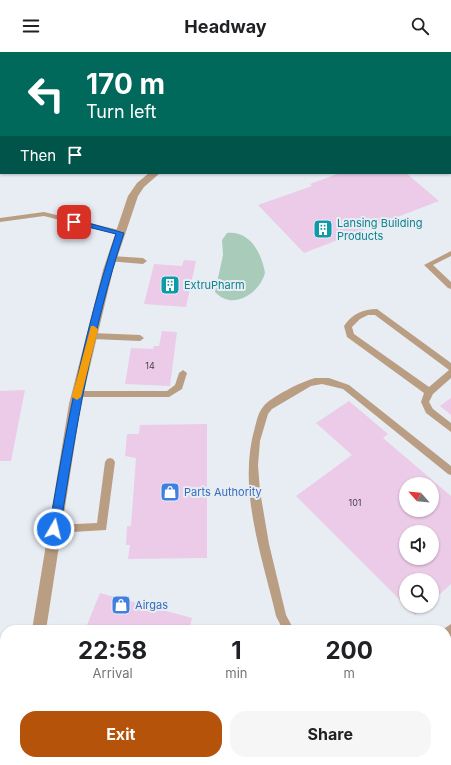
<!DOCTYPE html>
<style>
:root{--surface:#fff;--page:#f6f6f6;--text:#202124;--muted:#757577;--accent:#b45309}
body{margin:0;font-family:Inter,sans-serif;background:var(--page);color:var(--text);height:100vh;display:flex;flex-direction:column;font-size:15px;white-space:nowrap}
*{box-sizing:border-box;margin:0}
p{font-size:13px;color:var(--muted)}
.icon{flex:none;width:22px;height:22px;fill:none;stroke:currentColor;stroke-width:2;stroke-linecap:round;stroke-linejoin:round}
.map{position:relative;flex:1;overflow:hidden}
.side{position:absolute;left:0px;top:573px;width:451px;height:140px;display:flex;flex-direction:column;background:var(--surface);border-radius:16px 16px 0 0;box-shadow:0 1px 3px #0004}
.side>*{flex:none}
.banner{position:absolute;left:0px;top:0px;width:451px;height:122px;box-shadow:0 1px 3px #0004;background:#00695c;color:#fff;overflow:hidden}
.needle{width:26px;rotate:297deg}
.fabs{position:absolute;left:399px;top:425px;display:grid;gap:8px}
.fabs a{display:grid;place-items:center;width:40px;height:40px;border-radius:50%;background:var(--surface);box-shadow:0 1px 3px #0004;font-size:20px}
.pin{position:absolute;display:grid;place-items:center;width:34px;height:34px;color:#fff;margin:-17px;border-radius:8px;box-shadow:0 2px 6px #0006}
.me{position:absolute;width:44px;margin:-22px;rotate:8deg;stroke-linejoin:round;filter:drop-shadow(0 0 3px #0008)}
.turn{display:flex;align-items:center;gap:14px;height:84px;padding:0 20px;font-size:18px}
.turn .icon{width:52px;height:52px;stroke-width:2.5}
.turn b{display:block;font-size:28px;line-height:34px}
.then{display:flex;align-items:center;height:38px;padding:0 20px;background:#0003;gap:8px;font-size:15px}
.eta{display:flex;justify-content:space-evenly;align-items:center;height:68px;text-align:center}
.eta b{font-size:24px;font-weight:700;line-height:28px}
.button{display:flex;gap:8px;margin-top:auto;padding:8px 20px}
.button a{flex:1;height:46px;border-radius:16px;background:var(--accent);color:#fff;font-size:16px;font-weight:700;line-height:46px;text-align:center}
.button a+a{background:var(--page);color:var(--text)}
header{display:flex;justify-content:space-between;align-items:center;height:52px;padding:0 20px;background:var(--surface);font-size:18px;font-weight:700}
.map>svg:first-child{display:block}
.green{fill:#a9ccba}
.building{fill:#ebcbe7;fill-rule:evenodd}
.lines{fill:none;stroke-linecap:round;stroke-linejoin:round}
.lane{fill:#ba9e83;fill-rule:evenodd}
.street{fill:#ba9e83;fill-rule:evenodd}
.secondary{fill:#a0784f;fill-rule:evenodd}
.primary{fill:#8c5c25;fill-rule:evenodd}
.route{fill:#1a73e8;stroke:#114b97}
.slow{fill:#f59e0b}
.labels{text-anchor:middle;stroke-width:4;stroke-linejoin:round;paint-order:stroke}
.number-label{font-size:9px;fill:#453f47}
.culture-label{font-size:11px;fill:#0d838f;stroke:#e8edf4;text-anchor:start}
.shop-label{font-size:11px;fill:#366cbe;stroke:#e8edf4;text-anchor:start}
</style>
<header><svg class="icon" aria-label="menu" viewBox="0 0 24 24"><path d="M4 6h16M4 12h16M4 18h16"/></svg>Headway<svg class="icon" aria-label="search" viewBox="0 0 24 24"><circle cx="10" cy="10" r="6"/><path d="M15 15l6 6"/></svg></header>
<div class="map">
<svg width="451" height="713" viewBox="0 0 451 713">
<rect width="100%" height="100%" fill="#e8edf4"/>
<path class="green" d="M227 181C250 178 262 202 265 221 259 242 233 259 215 240L223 203 222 188Z"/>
<path class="building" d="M340 121H406L439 149 304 201 258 153 312 134 310 132Z
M184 208 196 209 186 255 144 252 154 212 182 214Z
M162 279 177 280 170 334 125 332 131 296 153 297 154 294H159Z
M25 338 11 409H0V339Z
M451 346V363L440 354Z
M349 349 388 382 383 386 451 444V532L432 549V528H406V554L296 444 352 403 316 371ZM406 432H432V458H406ZM406 480H432V506H406Z
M207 372V506L128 507 130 493H126L127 474H131L136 406 125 404 127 382H139L140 373Z
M100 541 192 566 189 578H85Z
M406 554H426L415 563Z
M84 708H199L198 713H82Z"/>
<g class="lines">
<path class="lane" d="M250 0H258L259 1H251Z
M450 106H451L450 111Z
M44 160 123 179 124 181 120 183 44 164 0 170V166Z
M451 199V204L433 213 451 230V237L448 236 424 213Z
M111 204 143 206 147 209 143 212 108 209 107 207Z
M377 257 451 311V326L433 342 429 350 433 357 451 371V380L426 361 421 350 424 341 347 285 344 274C352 262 363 257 377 257ZM368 263H375L449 318 429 335 354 282 352 275 360 267Z
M92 281 140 283 144 286 140 289 92 287 88 284Z
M183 318 187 321 182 337 169 345H78L74 342 78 339H167L175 333 179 321Z
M315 326H329L349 333 451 414V423L448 422 343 337 322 332 311 334 272 357 268 362 260 389 258 413 260 439 269 492 286 563 294 578H283L276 564C262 504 237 436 255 375 257 368 258 361 263 355 270 345 303 329 315 326Z
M110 406 113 407 115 410 106 478 55 481 51 480 50 477 51 474 55 473 97 471 105 410 107 407Z
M451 572V584L446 586V578H442Z
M446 637 451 640V654L446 651Z"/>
<path class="street" d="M149 121H160L144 135 138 144 113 218 81 352 46 578H32L69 352 103 218 128 144 137 131Z
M5 671V696L0 698V673Z"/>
<path class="secondary" d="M451 690V709L447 713H428L430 708H446V692Z"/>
<path class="primary" d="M348 0H356L357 1H349Z
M450 68 451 69V75L450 74Z"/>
</g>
<path class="route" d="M74 167 124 181C92 277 76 377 60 477L54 481 49 477C66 377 84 278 116 182L72 171V168Z"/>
<path class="slow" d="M91 274H94L98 277 81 345 77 348 72 345Z"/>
<defs>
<g id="building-square" transform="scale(1)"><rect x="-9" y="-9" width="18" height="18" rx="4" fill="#0f9aa8" stroke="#e8edf4"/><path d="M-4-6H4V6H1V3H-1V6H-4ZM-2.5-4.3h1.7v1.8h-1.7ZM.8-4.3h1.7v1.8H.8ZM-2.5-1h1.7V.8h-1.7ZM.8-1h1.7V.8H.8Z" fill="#fff"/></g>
<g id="shop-square" transform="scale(1)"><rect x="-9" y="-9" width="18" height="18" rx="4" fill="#3f7fe0" stroke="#e8edf4"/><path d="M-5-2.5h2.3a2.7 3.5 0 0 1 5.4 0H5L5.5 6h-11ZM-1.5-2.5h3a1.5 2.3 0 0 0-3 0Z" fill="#fff"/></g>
</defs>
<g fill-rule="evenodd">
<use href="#building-square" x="323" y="177"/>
<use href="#building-square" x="170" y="233"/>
<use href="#shop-square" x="170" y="440"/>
<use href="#shop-square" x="121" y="553"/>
</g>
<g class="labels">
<g class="number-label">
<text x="150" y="317">14</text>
<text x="355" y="454">101</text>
</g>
<g class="culture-label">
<text x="337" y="175">Lansing Building<tspan x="337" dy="13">Products</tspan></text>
<text x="184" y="237">ExtruPharm</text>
</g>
<g class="shop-label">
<text x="184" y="444">Parts Authority</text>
<text x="135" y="557">Airgas</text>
</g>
</g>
</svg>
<div class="fabs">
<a><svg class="needle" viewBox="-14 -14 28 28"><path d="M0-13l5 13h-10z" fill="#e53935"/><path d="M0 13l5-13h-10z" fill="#757577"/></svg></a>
<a><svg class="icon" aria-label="sound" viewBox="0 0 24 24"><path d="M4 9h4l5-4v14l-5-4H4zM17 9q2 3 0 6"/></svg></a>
<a><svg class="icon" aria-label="search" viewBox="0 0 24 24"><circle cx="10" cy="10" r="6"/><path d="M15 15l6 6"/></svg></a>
</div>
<div class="pin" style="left:74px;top:170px;background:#d93025"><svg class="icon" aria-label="arrive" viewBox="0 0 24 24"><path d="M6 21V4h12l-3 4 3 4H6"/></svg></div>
<svg class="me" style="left:54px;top:477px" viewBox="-20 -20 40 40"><circle r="17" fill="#1a73e8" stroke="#fff" stroke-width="3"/><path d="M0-11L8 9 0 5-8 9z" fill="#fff"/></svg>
<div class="banner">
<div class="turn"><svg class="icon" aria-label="left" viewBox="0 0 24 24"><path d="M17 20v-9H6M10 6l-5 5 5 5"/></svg><div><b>170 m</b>Turn left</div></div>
<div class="then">Then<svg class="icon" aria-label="arrive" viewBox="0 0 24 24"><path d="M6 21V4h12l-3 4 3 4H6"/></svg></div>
</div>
<section class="side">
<div class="eta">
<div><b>22:58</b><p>Arrival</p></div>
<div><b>1</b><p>min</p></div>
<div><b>200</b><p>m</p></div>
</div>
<div class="button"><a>Exit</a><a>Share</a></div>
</section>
</div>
